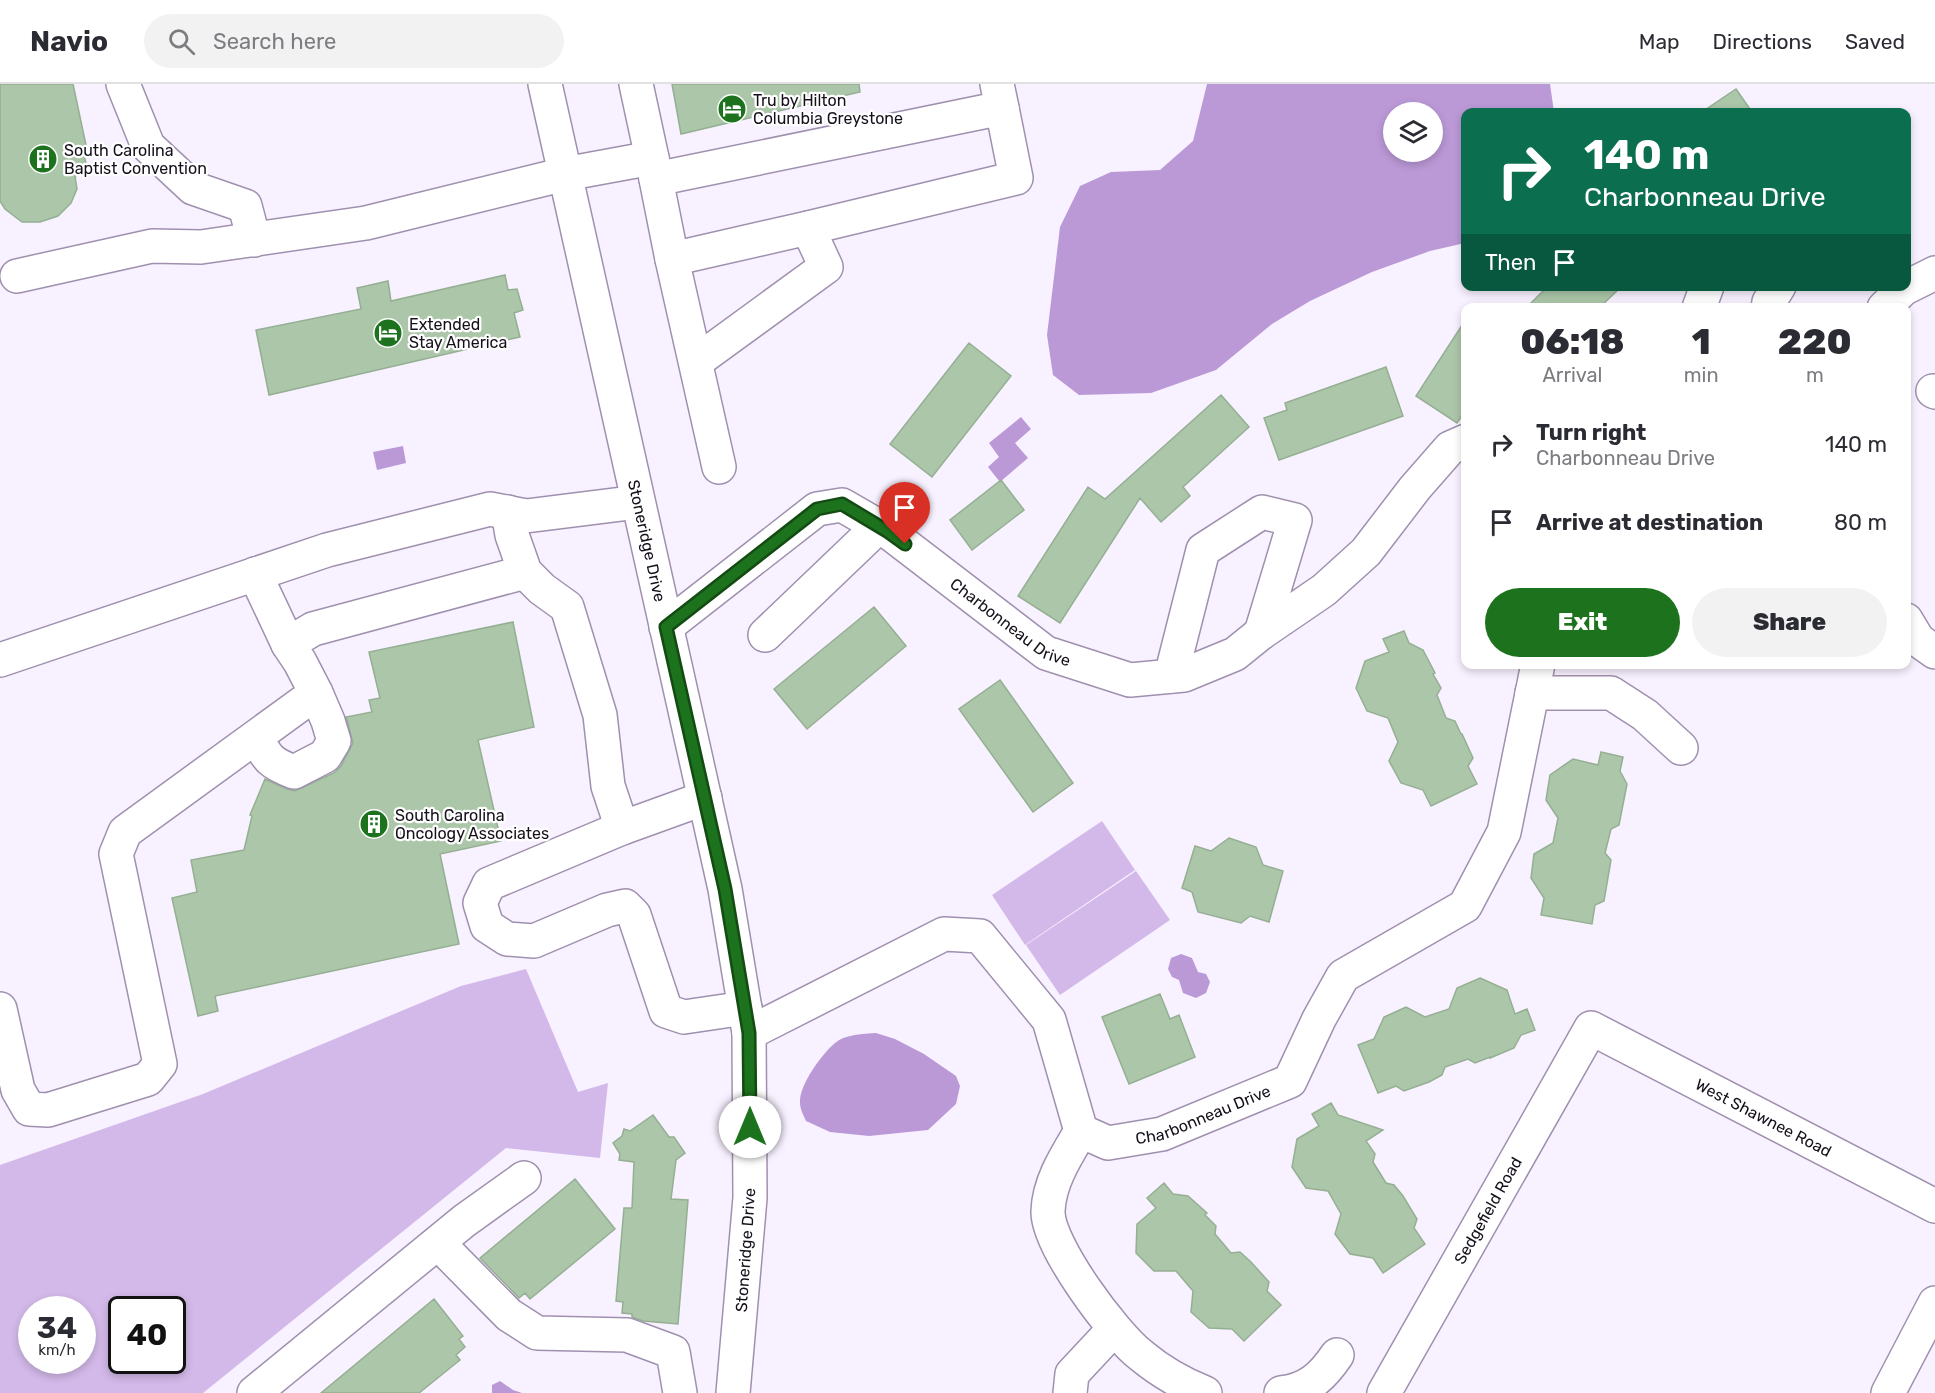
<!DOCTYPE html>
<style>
:root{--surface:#fff;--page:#f2f2f3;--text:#2b2b33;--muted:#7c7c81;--line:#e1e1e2;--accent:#1d731d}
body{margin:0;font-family:Rubik,sans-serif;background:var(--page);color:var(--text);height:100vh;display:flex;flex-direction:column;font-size:22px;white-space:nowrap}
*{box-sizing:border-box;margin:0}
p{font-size:20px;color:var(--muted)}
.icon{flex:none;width:33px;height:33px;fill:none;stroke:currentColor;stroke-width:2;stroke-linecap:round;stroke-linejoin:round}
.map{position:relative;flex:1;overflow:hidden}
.drawer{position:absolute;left:1461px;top:219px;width:450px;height:366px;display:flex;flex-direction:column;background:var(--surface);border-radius:12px;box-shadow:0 3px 9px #0003}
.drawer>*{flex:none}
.guide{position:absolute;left:1461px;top:24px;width:450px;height:183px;border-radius:12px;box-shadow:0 3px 9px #0003;background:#0b6e4f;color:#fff;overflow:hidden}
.buttons{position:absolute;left:1383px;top:18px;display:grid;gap:12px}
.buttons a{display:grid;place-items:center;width:60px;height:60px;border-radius:50%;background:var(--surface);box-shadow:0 3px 9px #0003;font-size:30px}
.speed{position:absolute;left:18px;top:1212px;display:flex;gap:12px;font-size:30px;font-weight:700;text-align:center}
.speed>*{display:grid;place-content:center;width:78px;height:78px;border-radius:50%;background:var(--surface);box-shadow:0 3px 9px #0003;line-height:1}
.speed small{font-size:15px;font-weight:400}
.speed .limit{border:3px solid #111;border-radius:9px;background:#fff;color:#111}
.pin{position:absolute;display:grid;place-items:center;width:51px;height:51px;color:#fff;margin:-62px -26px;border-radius:50% 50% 50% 0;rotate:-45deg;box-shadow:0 0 6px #0007}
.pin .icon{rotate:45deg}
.me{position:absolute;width:66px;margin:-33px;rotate:0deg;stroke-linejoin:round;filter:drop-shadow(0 0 4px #0008)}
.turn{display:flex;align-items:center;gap:21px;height:126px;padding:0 24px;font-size:27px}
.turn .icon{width:78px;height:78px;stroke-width:2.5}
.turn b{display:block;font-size:42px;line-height:51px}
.then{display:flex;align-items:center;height:57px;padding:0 24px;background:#0003;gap:12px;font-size:22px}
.eta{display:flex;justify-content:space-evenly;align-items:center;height:102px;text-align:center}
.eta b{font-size:36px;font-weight:800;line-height:42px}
.primary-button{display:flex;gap:12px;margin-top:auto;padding:12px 24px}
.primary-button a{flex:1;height:69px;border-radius:36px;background:var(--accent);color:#fff;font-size:24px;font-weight:800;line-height:69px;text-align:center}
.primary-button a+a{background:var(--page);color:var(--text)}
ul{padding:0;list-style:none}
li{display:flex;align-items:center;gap:18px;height:78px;padding:0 24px}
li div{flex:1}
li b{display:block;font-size:22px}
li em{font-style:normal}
header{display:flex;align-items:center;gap:36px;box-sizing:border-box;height:84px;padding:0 30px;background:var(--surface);border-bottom:2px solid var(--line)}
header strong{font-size:28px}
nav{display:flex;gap:33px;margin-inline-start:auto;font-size:21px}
.search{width:420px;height:54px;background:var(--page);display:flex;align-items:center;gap:15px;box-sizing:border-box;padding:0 21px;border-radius:33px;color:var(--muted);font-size:22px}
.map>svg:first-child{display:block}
.green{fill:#d3b9e9;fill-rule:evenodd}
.water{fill:#bb99d7;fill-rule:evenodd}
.building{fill:#acc6a9;stroke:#95af93;stroke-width:1.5}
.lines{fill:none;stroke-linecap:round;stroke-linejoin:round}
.minor-casing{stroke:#a090af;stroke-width:36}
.minor{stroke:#fff;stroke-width:33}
.route-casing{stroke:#134b13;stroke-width:15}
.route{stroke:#1d731d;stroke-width:10}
.labels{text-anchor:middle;stroke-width:4.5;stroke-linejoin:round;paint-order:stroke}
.poi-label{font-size:16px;fill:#16101b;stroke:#fff;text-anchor:start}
.street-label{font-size:16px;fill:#16101b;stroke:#fff}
</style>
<header>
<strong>Navio</strong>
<div class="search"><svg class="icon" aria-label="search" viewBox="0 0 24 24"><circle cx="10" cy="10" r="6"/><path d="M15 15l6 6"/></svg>Search here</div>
<nav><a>Map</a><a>Directions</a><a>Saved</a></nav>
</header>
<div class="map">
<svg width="1935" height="1309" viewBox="0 0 1935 1309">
<rect width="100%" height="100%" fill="#f8f1ff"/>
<path class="green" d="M1102 737 1135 786 1025 861 992 811Z
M1136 787 1170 836 1060 911 1026 861Z
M526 885 578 1008 608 999 600 1074 506 1064 203 1309H0V1081L203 1010 461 902ZM32 1226H82V1276H32ZM122 1226H172V1276H122Z"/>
<path class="water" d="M1207 0H1550L1554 28H1466L1465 159 1430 167 1372 188 1310 217 1272 240 1216 286 1151 309 1079 311 1053 291 1047 251 1060 143 1080 102 1111 88 1160 86 1193 57ZM1394 28H1432V68H1394Z
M1021 333 1031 345 1015 359 1028 374 1000 398 988 383 999 373 989 359Z
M403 362 406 379 377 386 373 368Z
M1181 870 1192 874 1198 888 1206 890 1210 898 1206 909 1196 914 1183 909 1179 896 1172 893 1168 885 1171 874Z
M876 949 895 955 924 970 956 992 960 1002 956 1020 928 1046 869 1052 830 1048 806 1037C804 1032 800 1025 800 1019 799 1001 822 970 835 959 845 950 864 950 876 949Z
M500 1297 513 1306 522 1309H492V1301Z"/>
<path class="building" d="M0 0H73L86 61 82 62 88 88 75 92 77 105 71 119 58 132 40 138H22L5 125 0 117Z
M672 0H859L860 8 681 50Z
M1736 5 1752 28H1702Z
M505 191 508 206 517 205 523 226 514 229 520 253 269 311 256 246 361 225 357 204 388 197 391 217Z
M1548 202H1622L1599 224H1526Z
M1466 235V326L1457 339 1416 312Z
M969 259 1011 292 932 393 890 360Z
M1386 283 1403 332 1279 376 1264 334 1287 326 1285 319Z
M1221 311 1249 343 1183 403 1190 412 1161 438 1140 414 1060 539 1018 512 1088 403 1105 415Z
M1001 396 1024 426 972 466 950 436Z
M874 523 906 562 807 645 774 605Z
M513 538 534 643 478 656 501 757 440 770 459 860 215 912 218 927 198 932 172 814 197 808 191 776 244 766 252 732 250 731 265 695 287 705 295 707 334 689 341 682 353 659 346 633 372 628 369 616 380 614 369 568Z
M1404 547 1409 559 1423 566 1435 589 1433 590 1441 604 1437 611 1446 634 1455 637 1461 650H1462L1473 674 1468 682 1477 700 1431 722 1423 706 1401 699 1389 677 1398 658 1388 634 1367 627 1356 604 1365 577 1389 568 1383 555Z
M1000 596 1073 699 1033 728 959 625Z
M1601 668 1623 673 1620 687 1627 700 1619 741 1611 745 1605 769 1611 776 1604 817 1595 821 1592 840 1541 831 1544 814 1531 794 1534 770 1553 759 1558 734 1546 716 1550 691 1573 675 1598 681Z
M1229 754 1256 763 1263 781 1283 787 1269 838 1250 832 1241 839 1198 828 1192 808 1182 804 1195 762 1211 767Z
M1480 894 1507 906 1515 930 1527 925 1535 946 1521 951 1514 964 1490 974V973L1475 979 1468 975 1445 983 1442 991 1429 998 1404 1007 1396 1002 1378 1009 1358 961 1374 955 1384 933 1406 923 1425 933 1449 925 1457 904Z
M1160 910 1170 935 1179 931 1195 973 1129 1000 1102 933Z
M1331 1019 1338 1031 1383 1046 1366 1057 1375 1070 1373 1078 1386 1099 1394 1101 1403 1112 1417 1135 1414 1144 1425 1160 1383 1189 1373 1174 1350 1170 1335 1150 1341 1130 1328 1107 1306 1104 1292 1083 1297 1055 1319 1042 1312 1030Z
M653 1031 669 1053H674L685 1069 676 1076 671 1115 688 1116 678 1240 643 1237 632 1233V1230L622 1229 623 1218 616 1217 624 1124H632L634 1078 619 1076 620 1070 613 1059 622 1052 624 1045 630 1047Z
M575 1095 615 1145 530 1215 525 1209 519 1214 480 1174Z
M1164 1099 1173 1110 1188 1112 1207 1129 1205 1131 1216 1142 1215 1150 1231 1169 1240 1168 1251 1178 1269 1198 1267 1207 1281 1221 1244 1257 1232 1245 1209 1244 1191 1228 1193 1207 1176 1187H1154L1136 1169 1137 1140 1156 1124 1147 1114Z
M434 1215 463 1252 459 1255 465 1263 456 1271 460 1276 419 1309H321Z"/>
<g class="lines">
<g class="minor-casing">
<g id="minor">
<path d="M123 0 148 62 193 104 245 122 254 156"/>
<path id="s1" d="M545 0 725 805 749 949 750 1114 733 1309"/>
<path d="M636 0 652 74"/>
<path d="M656 95 672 175 719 383"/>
<path d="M808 144 1016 94 1002 24"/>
<path d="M672 175 808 144 826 183 697 277"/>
<path d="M17 192 152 162 201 163 366 139 565 90 652 74 656 95 1002 24 997 0"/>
<path d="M1699 224 1707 202"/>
<path d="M1768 224 1769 218 1779 202"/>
<path d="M1884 224 1903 205 1935 189"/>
<path d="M1933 307 1935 308"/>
<path d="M508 428 512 451 525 488 542 505 567 523 600 631 608 702 622 744"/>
<path d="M255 490 288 560"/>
<path d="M1906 536 1918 556 1935 568"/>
<path id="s2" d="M666 543 817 425 842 421 887 447 1046 569 1130 596 1184 591 1235 570 1261 549 1324 506 1366 468 1415 404 1450 364 1466 357"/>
<path d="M765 551 879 442"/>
<path d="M0 576 327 466 490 425 526 432 638 418"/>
<path d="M1171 592 1203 466 1262 428 1295 436 1261 549"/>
<path d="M1532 609H1611L1645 631 1681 664"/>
<path d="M256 654C268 675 270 679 294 688L325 672 334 657 328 637 316 609"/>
<path d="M705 714 622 744 489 800 480 819 487 842 507 855 534 857 607 826 625 822 634 831 666 927 684 933 745 924"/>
<path d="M0 925 18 1006 29 1025 48 1026 148 995 160 980 116 770 125 748 316 609 300 578 288 560 313 545 525 488"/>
<path id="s3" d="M749 949 944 850 980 852 1049 936 1081 1047 1108 1059 1162 1050 1290 997 1319 935 1343 892 1465 822 1504 748 1538 580"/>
<path d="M1081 1047C1066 1072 1049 1098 1048 1127 1047 1161 1115 1252 1142 1272 1161 1288 1183 1300 1205 1309"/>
<path d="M438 1159 509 1231 537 1249 627 1251 673 1268 680 1309"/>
<path d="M254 1309 464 1137 524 1094"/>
<path d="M1070 1309 1072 1290 1114 1245"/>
<path d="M1281 1309C1308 1306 1322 1293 1337 1271"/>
<path id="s4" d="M1384 1309 1591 944 1935 1122"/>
<path d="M1888 1309 1935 1219"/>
</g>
</g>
<use href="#minor" class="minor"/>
</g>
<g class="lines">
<g class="route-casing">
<path id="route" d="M750 1043 749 949 725 805 666 543 817 425 842 420 887 447 905 460"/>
</g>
<use href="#route" class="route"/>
</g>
<defs>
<g id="hotel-disc" transform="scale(1.5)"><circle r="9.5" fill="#1d731d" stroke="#fff"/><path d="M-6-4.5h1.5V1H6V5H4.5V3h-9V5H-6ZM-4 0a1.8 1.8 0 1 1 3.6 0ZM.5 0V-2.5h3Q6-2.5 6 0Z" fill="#fff"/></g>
<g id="building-disc" transform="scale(1.5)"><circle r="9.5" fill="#1d731d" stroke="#fff"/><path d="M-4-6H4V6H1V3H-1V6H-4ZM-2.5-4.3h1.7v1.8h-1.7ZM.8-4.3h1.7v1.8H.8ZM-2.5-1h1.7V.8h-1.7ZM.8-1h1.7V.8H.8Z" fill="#fff"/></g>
</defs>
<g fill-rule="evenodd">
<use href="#hotel-disc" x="732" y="25"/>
<use href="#building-disc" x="43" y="75"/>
<use href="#hotel-disc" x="388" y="249"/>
<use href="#building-disc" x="374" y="740"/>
</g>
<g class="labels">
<g class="poi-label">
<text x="753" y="22">Tru by Hilton<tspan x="753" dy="18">Columbia Greystone</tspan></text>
<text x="64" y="72">South Carolina<tspan x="64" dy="18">Baptist Convention</tspan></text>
<text x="409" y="246">Extended<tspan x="409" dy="18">Stay America</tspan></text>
<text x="395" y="737">South Carolina<tspan x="395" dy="18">Oncology Associates</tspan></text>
</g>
<g class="street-label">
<text dy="6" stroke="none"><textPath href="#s1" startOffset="468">Stoneridge Drive</textPath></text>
<text dy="6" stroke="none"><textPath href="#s2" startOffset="423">Charbonneau Drive</textPath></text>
<text dy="6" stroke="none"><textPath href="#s3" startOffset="608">Charbonneau Drive</textPath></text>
<text dy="6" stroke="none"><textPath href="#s4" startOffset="614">West Shawnee Road</textPath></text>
<text dy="6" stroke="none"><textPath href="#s4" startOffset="210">Sedgefield Road</textPath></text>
<text transform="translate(745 1166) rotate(-86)" y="6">Stoneridge Drive</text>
</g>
</g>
</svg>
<div class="buttons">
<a><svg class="icon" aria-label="layers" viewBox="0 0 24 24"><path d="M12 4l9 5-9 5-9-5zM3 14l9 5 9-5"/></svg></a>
</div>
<div class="speed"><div>34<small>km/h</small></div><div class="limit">40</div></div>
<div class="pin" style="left:905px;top:460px;background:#d93025"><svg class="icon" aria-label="arrive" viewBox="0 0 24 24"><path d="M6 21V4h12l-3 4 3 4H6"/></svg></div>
<svg class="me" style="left:750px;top:1043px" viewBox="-20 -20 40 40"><circle r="19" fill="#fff"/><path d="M0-13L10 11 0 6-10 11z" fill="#1d731d"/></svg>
<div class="guide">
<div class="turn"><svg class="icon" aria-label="right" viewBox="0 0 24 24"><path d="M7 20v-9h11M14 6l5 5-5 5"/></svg><div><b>140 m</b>Charbonneau Drive</div></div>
<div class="then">Then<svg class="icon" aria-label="arrive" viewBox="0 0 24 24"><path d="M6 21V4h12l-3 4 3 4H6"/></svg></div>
</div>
<section class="drawer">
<div class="eta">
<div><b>06:18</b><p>Arrival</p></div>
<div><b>1</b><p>min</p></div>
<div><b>220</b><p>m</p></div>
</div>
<ul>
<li><svg class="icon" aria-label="right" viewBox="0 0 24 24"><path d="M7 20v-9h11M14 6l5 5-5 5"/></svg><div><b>Turn right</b><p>Charbonneau Drive</p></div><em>140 m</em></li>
<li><svg class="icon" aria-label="arrive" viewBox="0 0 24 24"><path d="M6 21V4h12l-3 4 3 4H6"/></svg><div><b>Arrive at destination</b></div><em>80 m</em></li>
</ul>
<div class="primary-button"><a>Exit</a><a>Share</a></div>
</section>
</div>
